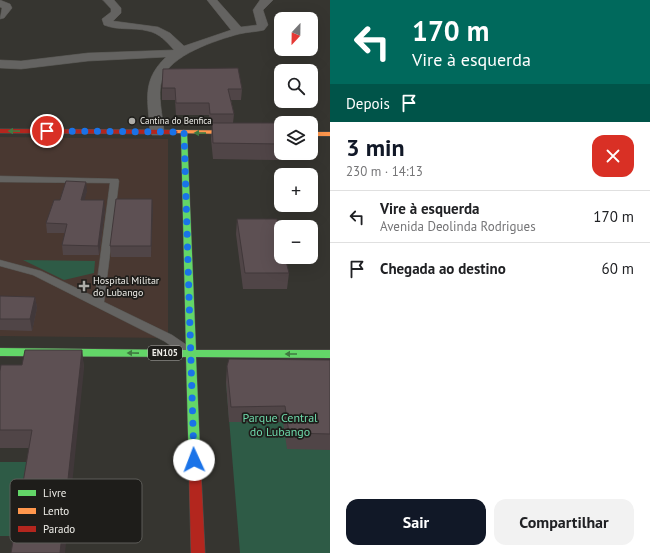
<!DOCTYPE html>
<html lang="pt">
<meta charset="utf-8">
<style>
:root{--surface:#fff;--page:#f2f2f2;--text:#202124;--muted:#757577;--line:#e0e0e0;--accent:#111827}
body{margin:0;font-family:"PT Sans",sans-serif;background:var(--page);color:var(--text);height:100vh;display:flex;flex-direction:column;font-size:15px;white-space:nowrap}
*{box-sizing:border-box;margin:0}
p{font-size:13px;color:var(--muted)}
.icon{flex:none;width:22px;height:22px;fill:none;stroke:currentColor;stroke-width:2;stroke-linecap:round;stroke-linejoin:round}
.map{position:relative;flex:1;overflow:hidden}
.details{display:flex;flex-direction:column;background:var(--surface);width:320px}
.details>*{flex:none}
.top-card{background:#00695c;color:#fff;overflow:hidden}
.needle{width:26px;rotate:202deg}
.controls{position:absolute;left:274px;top:12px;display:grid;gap:8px}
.controls a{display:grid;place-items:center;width:44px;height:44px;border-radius:8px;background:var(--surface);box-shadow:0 4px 16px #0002;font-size:20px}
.pin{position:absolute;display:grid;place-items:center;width:34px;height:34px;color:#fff;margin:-17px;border:2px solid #fff;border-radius:50%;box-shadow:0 1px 4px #0007}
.me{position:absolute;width:44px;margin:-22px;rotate:358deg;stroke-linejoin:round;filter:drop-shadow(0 0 3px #0008)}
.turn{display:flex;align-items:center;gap:14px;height:84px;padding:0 16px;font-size:18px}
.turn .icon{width:52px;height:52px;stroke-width:2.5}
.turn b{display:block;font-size:28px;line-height:34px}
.then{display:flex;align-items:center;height:38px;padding:0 16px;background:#0003;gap:8px;font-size:15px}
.round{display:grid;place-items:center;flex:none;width:42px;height:42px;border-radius:12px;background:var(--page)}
.summary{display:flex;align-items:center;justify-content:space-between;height:68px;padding:0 16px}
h1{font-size:24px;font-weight:700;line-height:30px;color:var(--accent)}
.button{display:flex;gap:8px;margin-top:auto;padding:8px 16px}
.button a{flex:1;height:46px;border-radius:12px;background:var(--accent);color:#fff;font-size:16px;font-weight:700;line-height:46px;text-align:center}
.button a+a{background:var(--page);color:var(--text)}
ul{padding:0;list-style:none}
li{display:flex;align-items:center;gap:12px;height:52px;padding:0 16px;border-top:1px solid var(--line)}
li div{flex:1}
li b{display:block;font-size:15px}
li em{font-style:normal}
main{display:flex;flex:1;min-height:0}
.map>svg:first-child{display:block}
.medical{fill:#493831}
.green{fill:#2e5b46}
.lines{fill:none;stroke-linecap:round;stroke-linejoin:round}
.lane-casing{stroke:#54534f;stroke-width:1}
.street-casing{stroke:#54534f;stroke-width:1}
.fast-casing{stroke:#54534f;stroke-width:1}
.slow-casing{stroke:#54534f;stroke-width:1}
.jam-casing{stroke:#54534f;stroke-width:1}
.lane{fill:#646361;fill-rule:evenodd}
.street{fill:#646361;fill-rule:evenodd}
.fast{fill:#63d668;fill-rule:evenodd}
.slow{fill:#ff974d;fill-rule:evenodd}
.jam{fill:#b3261e;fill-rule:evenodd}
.wall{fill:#504547}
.shaded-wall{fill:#41383a}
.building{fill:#5d5053;stroke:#41383a}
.oneway{fill:#407a41}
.route{stroke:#1a73e8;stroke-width:7;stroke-dasharray:0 12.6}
.poi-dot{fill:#aeada8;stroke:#1e1d1a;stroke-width:1.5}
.labels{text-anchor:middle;stroke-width:3.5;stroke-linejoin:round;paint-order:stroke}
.far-poi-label{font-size:9px;fill:#efeee9;stroke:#1e1d1a;text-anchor:start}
.shield{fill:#1e1d1a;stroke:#b0afab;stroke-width:1}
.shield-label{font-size:9px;font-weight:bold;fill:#efeee9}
.poi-label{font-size:10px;fill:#efeee9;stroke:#1e1d1a;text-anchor:start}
.near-park-label{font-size:12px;fill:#6ed8aa;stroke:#1e1d1a}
.key{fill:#1e1d1a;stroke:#5d5c58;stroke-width:1}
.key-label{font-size:11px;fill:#efeee9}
</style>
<main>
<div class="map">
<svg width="330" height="553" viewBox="0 0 330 553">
<rect width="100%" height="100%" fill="#363530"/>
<path class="medical" d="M0 137 168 139V338L0 336Z"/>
<path class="green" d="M23 260 95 261 94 273 64 280Z
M330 375V553H240L226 382Z
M0 462H27L15 536H0Z"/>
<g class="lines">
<g class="lane-casing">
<path id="lane" d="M0 176 118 179 119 181 104 302 172 335 191 348 193 351 191 354H183L164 341 33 275 0 266V260L41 271 95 297 110 183 0 182Z"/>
</g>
<g class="street-casing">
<path id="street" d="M0 0 10 4 12 8 4 18 0 19 2 8 0 7Z
M103 0H114L121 8V13L113 21 158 27 170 33 184 46 231 30 207 0H217L241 27 257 25 253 10 260 0H273L263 10 268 25 264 30C256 32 247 32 239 34 217 40 169 55 162 80 157 95 163 116 164 132L162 135H152L150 132C148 100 141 81 166 57L88 61 21 69 0 68V60L21 61 88 53 174 50C167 42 159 33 148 31 133 27 119 31 104 25L102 19 111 12V9Z"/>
</g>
<g class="fast-casing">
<path id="fast" d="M184 130 187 132 196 350H330V358L196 357 201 472 199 476 195 477 191 476 189 472 186 357 0 356V348L186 350 181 132Z"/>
</g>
<g class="slow-casing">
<path id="slow" d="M175 130 281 131V135L173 133 172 132Z
M311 132H330V136H311Z"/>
</g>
<g class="jam-casing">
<path id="jam" d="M0 129 175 130 178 132 175 134 0 133Z
M195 467 199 468 201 472 205 553H191L189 472 191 468Z"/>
</g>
<use href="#lane" class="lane"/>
<use href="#street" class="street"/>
<use href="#fast" class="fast"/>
<use href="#slow" class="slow"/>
<use href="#jam" class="jam"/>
</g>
<path class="wall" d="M162 88 242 89 241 100H231L234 114 233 123H281V153H297V156H279L278 160 213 159 211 139 212 126H210L209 115H176L175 100H162Z
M87 191 84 200 105 210 99 255H63L62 245 65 233H47L46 223 60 200Z
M152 199 151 257H111L110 246Z
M237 219 289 273 287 289H243L236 234Z
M0 296 35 297 37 308 32 331 0 330Z
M82 350 84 369 29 448H0V371Z
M330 360V450L287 449 283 422H229L226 382 227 366Z"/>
<path class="shaded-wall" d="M86 182 87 191 82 210 81 200Z
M152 199 153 210 151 257V246Z
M104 200 105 210 99 255 98 246Z
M35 297 37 308 32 331 30 319Z
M82 350 84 369 65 553H60Z"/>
<path class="building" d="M238 68 242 89H228L234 114H210L209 103H176L175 88H162L163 69Z
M212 123H281V140H279L280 144 213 143Z
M66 181 86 182 81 200H104L98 246 62 245 67 224 46 223 54 200H60Z
M116 199H152L151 246H110Z
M237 219H277L281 239V257H285L289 273H245Z
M0 296 35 297 30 319H0Z
M25 350H82L60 553H11L32 430H0V371L1 365H22Z
M229 359 330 360V434L289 433 285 406 231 407 227 366Z"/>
<defs><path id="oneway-solid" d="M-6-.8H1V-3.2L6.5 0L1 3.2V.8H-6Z"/></defs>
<g class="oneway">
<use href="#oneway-solid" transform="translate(14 131) rotate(-179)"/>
<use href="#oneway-solid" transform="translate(200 133) rotate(-179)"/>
<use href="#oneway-solid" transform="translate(133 353) rotate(-179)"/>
<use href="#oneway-solid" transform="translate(291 354) rotate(-180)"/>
</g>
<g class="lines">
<path class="route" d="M47 131 184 132 194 460"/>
</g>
<g class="poi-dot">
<circle cx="132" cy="121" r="4"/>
<path d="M82 280h4v4h4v4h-4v4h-4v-4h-4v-4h4z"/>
</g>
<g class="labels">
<g class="far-poi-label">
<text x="140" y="124">Cantina do Benfica</text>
</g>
<rect class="shield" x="148" y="346" width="34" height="14" rx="3"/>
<g class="shield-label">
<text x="165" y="356">EN105</text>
</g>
<g class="poi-label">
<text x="93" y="284">Hospital Militar<tspan x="93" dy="12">do Lubango</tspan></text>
</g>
<g class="near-park-label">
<text x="280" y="422">Parque Central<tspan x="280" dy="14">do Lubango</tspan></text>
</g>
</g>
<rect x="10" y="479" width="132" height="64" rx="6" class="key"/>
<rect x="18" y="490" width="18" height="6" fill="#63d668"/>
<rect x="18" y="508" width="18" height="6" fill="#ff974d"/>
<rect x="18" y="526" width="18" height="6" fill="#b3261e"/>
<g class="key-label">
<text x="43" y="497">Livre</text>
<text x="43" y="515">Lento</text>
<text x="43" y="533">Parado</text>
</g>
</svg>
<div class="controls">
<a><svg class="needle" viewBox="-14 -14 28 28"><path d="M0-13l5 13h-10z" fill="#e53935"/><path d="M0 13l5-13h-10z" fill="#757577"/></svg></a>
<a><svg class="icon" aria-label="search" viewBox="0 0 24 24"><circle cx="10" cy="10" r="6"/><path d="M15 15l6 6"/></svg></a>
<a><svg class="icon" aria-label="layers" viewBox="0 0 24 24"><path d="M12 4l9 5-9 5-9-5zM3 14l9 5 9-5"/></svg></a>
<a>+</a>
<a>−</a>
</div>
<div class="pin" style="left:47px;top:131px;background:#d93025"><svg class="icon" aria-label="arrive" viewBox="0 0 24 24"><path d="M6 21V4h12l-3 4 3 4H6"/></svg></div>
<svg class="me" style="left:194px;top:460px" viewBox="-20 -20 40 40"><circle r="19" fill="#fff"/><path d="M0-13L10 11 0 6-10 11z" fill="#1a73e8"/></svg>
</div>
<section class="details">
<div class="top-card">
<div class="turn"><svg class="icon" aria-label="left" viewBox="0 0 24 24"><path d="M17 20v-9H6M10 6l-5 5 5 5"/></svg><div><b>170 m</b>Vire à esquerda</div></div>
<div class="then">Depois<svg class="icon" aria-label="arrive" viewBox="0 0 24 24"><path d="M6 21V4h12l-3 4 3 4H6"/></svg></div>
</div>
<div class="summary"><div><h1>3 min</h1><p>230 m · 14:13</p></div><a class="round" style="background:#d93025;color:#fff"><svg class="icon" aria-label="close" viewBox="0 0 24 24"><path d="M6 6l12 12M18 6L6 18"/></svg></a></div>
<ul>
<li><svg class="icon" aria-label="left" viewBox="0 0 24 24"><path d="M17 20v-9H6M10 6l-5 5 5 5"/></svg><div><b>Vire à esquerda</b><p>Avenida Deolinda Rodrigues</p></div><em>170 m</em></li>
<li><svg class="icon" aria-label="arrive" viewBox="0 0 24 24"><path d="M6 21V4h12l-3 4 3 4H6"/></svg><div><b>Chegada ao destino</b></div><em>60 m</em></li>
</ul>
<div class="button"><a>Sair</a><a>Compartilhar</a></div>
</section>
</main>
